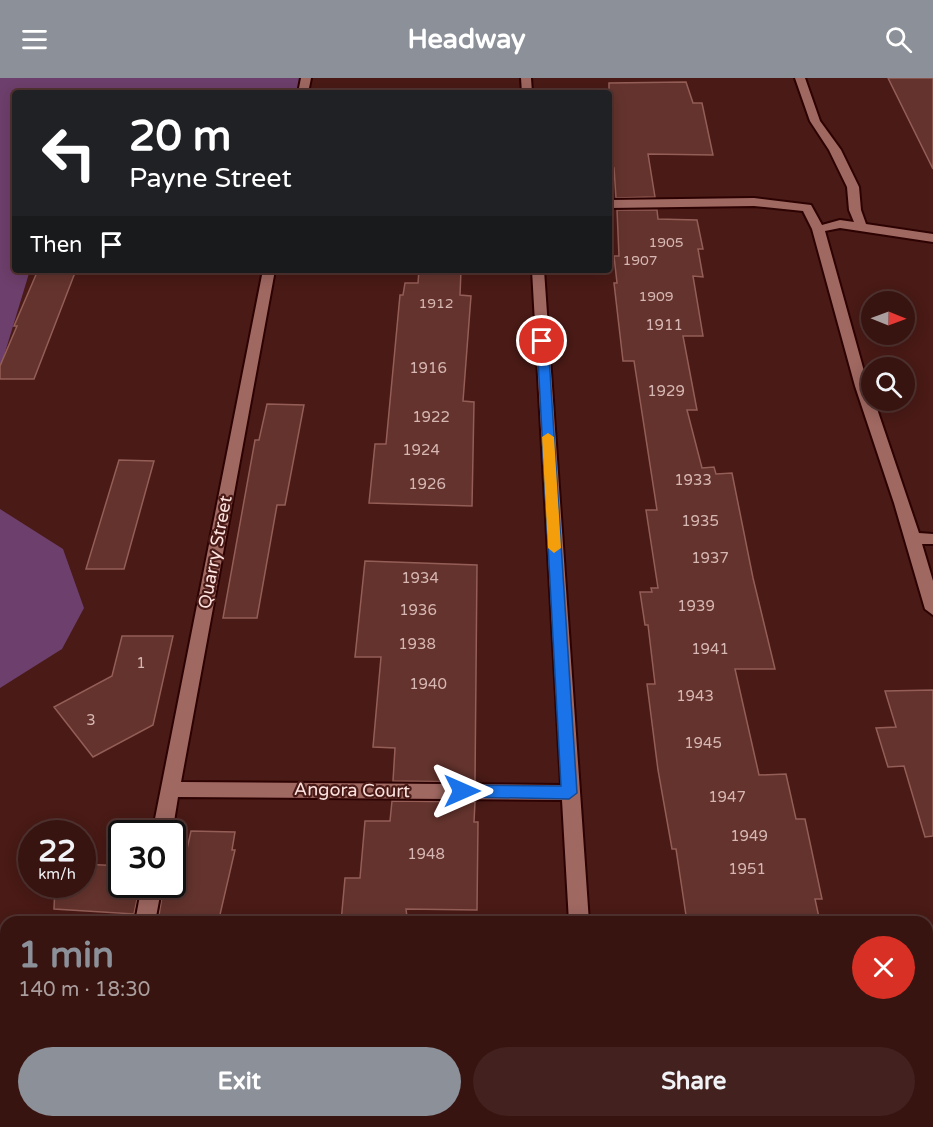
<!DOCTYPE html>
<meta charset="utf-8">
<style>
:root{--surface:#371410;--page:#42211e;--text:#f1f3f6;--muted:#aa9e9f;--line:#513330;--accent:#8c9099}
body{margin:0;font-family:"Varela Round",sans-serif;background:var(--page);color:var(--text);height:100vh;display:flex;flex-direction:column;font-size:22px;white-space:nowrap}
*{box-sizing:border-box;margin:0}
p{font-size:20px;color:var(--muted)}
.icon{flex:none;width:33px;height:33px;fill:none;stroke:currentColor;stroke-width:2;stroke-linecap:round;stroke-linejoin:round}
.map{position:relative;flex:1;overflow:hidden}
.sheet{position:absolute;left:0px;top:838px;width:933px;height:212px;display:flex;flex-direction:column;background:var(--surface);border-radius:18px 18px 0 0;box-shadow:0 3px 15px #0003,0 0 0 2px var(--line)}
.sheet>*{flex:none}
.top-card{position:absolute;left:12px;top:12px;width:600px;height:183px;border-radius:6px;box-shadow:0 3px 15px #0003,0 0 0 2px var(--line);background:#202124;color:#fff;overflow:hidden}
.needle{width:39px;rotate:91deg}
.controls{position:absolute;left:861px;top:213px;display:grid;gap:12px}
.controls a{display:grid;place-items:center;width:54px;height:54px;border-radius:50%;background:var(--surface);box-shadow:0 3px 15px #0003,0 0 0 2px var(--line);font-size:30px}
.speed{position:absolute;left:18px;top:742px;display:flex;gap:12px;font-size:30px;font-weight:700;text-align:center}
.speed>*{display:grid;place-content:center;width:78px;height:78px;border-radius:50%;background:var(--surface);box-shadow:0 3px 15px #0003,0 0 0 2px var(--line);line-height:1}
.speed small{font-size:15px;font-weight:400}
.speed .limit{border:3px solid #111;border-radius:9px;background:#fff;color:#111}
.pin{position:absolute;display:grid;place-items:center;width:51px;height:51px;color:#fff;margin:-26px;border:3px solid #fff;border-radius:50%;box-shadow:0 2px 6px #0007}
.me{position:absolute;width:66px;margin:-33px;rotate:90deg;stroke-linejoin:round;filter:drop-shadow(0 0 4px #0008)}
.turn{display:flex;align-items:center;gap:21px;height:126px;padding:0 18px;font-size:27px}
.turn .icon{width:78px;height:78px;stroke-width:2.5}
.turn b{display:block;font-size:42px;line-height:51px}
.then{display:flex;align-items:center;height:57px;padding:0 18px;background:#0003;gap:12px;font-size:22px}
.round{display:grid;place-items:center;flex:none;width:63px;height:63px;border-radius:32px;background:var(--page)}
.headline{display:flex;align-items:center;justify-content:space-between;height:102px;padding:0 18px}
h1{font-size:36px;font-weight:800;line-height:45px;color:var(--accent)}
.cta{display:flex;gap:12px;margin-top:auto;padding:12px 18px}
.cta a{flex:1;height:69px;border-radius:36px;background:var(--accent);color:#fff;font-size:24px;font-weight:800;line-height:69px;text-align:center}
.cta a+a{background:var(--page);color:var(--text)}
header{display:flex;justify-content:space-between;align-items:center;height:78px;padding:0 18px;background:var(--accent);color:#fff;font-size:27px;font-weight:800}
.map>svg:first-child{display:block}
.green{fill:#6d3f6c}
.building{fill:#64332d;stroke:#945e57;stroke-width:1.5}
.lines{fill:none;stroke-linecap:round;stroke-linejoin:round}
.service-casing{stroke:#2d0202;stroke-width:4}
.minor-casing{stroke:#2d0202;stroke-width:4}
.service{fill:#9f6861;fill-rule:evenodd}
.minor{fill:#9f6861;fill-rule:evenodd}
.route{fill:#1a73e8;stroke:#114b97;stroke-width:1.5}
.slow{fill:#f59e0b}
.labels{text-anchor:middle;stroke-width:4.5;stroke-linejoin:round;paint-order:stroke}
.far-number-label{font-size:14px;fill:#d7b7b3}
.number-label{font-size:15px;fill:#d7b7b3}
.street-label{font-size:18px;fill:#fde3e0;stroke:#491a16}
</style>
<header><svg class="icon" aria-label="menu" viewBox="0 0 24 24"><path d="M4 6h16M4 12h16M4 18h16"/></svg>Headway<svg class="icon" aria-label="search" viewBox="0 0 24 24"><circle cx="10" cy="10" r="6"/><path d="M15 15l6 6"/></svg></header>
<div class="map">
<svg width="933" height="1049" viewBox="0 0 933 1049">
<rect width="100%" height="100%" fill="#491a16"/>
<path class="green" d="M0 0H300L297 15H15V192H30L0 291Z
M0 431 63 471 84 530 62 571 0 610Z"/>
<path class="building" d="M888 0H933V91Z
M686 4 693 25H702L713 77 648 76 655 119 616 120 614 90H609V5Z
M617 132H657L658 141 697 142 703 171H698L703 199 693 198 703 258H683L697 332H687L702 390 714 389 716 396 732 395 753 500 775 591H735L759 697 786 696 796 741H805L822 821H815L820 844H687L676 771H672L658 692 647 606H655L648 547H645L640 514H652L651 510H658L646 432H657L634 283H623L614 205H617L614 178H619Z
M38 192H76L34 301H0V288L17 248H14Z
M419 192H461L460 217 471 218 463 323 474 324 472 428 369 425 375 366H386L400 217H403L405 205H418Z
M267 326 304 327 285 427H277L257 540H223L255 362H259Z
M119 382 154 383 124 491H86Z
M365 483 477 487 475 704 393 703 395 670 373 669 381 579H355Z
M122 558H173L153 647 93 679 54 629 112 598Z
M933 612V758L925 759 904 688 888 689 876 650 896 649 885 613Z
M392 723 475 724 474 744H478L477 832 406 831 407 839H372L371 844H341L345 800H360L365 743H390Z
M191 753 235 754 232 772H235L219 841 159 837 164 807H179Z
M82 786 122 788V807H140L134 836 54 831 55 807H82Z"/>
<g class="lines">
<g class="service-casing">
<path id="service" d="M795 0H805L820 43 841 72 859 109 861 132 866 146 933 156V164L840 150 825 153 872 322H874L919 455 933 456V466H922L933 503V537L925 531 894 425 855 308 812 151 803 133 754 128 609 130V122L754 120 811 127 822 147 840 142 854 144 849 132 847 109 829 72 810 43Z"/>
</g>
<g class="minor-casing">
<path id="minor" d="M301 0H311L308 15H298Z
M521 0H531L532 15H522Z
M263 192H275L181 704 561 707 532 192H544L589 844H569L562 722 178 719 172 756H152Z
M142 807H162L155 844H135Z
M927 997H933V1017H927Z
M95 1044H117L116 1049H94Z
M582 1044H604V1049H582Z"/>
</g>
<use href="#service" class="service"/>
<use href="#minor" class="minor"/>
</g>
<path class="route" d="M542 260 548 263 577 715 569 721 462 719 455 713 462 707 561 708 537 263Z"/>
<path class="slow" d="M548 355 554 359 561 470 554 475 548 470 542 359Z"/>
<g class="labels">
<g class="far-number-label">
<text x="666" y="169">1905</text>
<text x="640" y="187">1907</text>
<text x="656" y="223">1909</text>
<text x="436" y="230">1912</text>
</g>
<g class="number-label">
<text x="664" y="252">1911</text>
<text x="428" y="295">1916</text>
<text x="666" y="318">1929</text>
<text x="431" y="344">1922</text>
<text x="421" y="377">1924</text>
<text x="693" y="407">1933</text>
<text x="427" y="411">1926</text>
<text x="700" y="448">1935</text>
<text x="710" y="485">1937</text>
<text x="420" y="505">1934</text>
<text x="696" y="533">1939</text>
<text x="418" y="537">1936</text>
<text x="417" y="571">1938</text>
<text x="710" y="576">1941</text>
<text x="141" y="590">1</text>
<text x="428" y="611">1940</text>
<text x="695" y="623">1943</text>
<text x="91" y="647">3</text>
<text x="703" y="670">1945</text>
<text x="727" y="724">1947</text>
<text x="749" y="763">1949</text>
<text x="426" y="781">1948</text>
<text x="747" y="796">1951</text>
</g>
<g class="street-label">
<text transform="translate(215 474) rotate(-79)" y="6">Quarry Street</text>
<text transform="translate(352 712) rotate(1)" y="6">Angora Court</text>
</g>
</g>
</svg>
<div class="controls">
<a><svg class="needle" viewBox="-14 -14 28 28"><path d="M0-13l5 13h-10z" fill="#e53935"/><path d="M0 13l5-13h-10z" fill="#aa9e9f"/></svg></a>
<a><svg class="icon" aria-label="search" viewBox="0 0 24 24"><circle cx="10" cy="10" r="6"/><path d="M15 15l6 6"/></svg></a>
</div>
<div class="speed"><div>22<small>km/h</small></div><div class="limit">30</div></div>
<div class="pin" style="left:542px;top:263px;background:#d93025"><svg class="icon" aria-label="arrive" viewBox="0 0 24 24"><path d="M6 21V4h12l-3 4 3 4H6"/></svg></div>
<svg class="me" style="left:462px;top:713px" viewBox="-20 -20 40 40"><path d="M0-17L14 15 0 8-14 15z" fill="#1a73e8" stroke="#fff" stroke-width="4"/></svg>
<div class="top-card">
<div class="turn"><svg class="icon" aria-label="left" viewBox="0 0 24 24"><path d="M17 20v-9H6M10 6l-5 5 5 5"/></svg><div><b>20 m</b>Payne Street</div></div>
<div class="then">Then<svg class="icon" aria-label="arrive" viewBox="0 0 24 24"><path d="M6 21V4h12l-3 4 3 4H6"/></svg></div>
</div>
<section class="sheet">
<div class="headline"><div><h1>1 min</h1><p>140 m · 18:30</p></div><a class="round" style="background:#d93025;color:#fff"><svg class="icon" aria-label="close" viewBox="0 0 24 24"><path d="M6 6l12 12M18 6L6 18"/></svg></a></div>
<div class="cta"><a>Exit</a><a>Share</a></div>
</section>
</div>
